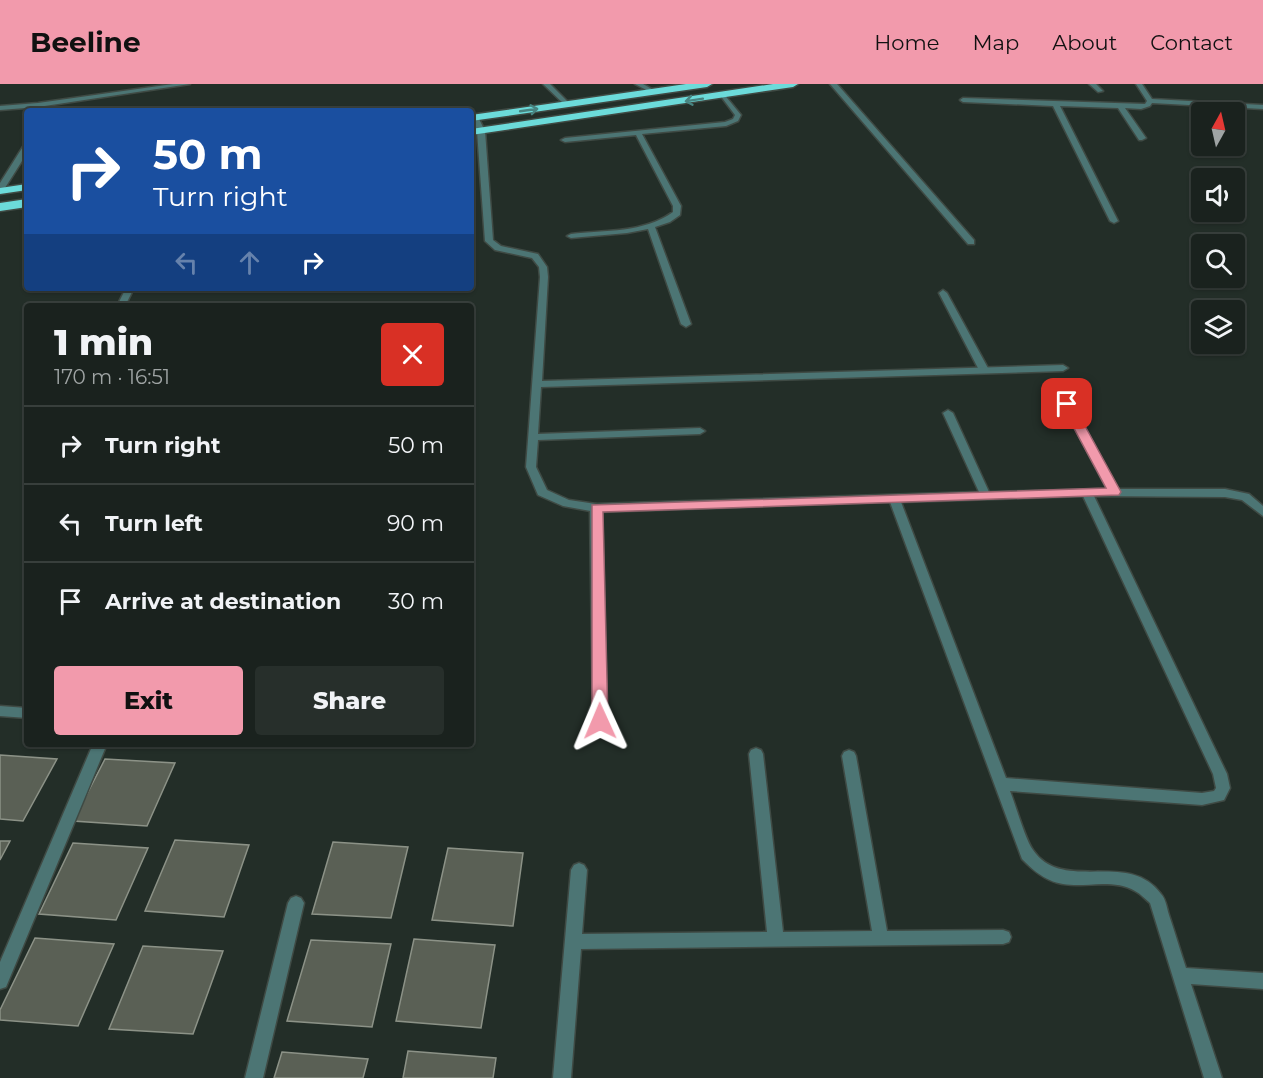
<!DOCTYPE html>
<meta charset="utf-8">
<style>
:root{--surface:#1a221e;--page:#272f2b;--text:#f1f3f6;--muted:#9fa4a4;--line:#383f3c;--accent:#f29aac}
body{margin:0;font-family:Montserrat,sans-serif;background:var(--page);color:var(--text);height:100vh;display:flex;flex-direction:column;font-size:22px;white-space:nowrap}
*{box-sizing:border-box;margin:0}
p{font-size:20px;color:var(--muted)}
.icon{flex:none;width:33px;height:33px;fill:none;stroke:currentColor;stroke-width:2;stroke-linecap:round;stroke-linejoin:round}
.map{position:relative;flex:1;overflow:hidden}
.details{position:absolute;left:24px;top:219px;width:450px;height:444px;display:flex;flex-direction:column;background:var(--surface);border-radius:6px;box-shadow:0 2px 4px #0004,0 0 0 2px var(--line)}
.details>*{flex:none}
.banner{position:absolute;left:24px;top:24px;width:450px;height:183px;border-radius:6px;box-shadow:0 2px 4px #0004,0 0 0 2px var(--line);background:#1a4fa0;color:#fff;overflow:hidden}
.needle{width:39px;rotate:8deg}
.tools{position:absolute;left:1191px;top:18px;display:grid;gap:12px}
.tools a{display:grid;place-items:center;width:54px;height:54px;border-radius:6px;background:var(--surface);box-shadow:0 2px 4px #0004,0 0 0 2px var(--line);font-size:30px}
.pin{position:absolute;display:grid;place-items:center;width:51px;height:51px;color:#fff;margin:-26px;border-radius:12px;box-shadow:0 3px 9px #0006}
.me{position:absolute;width:66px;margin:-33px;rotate:359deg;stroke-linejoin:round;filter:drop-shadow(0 0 4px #0008)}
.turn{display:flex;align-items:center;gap:21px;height:126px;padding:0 30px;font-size:27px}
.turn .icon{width:78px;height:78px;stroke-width:2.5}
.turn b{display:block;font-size:42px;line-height:51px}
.lanes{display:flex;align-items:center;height:57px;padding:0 30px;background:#0003;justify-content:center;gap:30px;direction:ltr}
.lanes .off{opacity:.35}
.round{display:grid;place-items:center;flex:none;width:63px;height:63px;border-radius:6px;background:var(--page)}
.headline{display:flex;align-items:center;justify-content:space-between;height:102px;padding:0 30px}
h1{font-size:36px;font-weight:800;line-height:45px}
.action{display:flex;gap:12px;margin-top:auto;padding:12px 30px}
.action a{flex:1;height:69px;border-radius:6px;background:var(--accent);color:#111;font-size:24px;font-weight:800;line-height:69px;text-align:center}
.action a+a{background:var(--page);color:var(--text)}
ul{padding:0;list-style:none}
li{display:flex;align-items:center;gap:18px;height:78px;padding:0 30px;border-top:2px solid var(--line)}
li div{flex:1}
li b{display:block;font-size:22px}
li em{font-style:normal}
header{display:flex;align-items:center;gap:36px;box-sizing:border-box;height:84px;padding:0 30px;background:var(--accent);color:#111}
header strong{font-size:28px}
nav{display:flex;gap:33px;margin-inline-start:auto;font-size:21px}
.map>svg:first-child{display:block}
.building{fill:#5a6055;stroke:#8c9287;stroke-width:1.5}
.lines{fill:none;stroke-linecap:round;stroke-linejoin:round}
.lane-casing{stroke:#3f4a44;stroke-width:3}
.street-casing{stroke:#3f4a44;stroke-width:3}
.highway-casing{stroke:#3f4a44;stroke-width:3}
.lane{fill:#4c7574;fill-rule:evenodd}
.street{fill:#4c7574;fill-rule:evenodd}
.highway{fill:#6cdbda;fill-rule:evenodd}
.oneway{stroke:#488481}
.route{fill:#f29aac;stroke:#9d6470;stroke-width:1.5}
</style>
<header>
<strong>Beeline</strong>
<nav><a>Home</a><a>Map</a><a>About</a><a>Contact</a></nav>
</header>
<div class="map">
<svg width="1263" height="994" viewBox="0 0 1263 994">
<rect width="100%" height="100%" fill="#232e28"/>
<path class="building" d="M0 671 57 675 23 737 0 735Z
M105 675 175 679 147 742 73 737Z
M175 756 249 761 224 833 145 827Z
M0 757H10L0 776Z
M333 758 408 763 391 834 312 830Z
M73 759 148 764 116 836 39 830Z
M448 764 523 769 513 842 432 836Z
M35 854 114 860 78 942 0 936V926Z
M414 855 495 861 481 944 396 937Z
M311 856 391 860 372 943 287 937Z
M143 862 223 867 193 950 109 945Z
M408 967 496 974 493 994H403Z
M282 968 368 975 363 994H274Z"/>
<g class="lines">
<g class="lane-casing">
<path id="lane" d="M173 0H190L38 23 0 26V22L38 19Z
M635 0H643L657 8 652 9Z
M830 0H837L974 156V160H968Z
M1089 0H1096L1103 7 1098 8Z
M1136 0H1142L1152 15 1263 21V25L1152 19 1150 22 1141 25 1125 24 1146 54 1142 56H1139L1118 24 1060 22 1118 137 1114 139 1110 137 1053 22 963 18 960 16 963 14 1145 20 1147 17Z
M723 9 741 31 738 37 726 42 642 50 681 122 680 131 670 138 655 143 691 240 686 243 681 240 648 145 627 149 571 154 567 152 571 150C605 146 644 149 673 128V122L636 51 565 58 561 56 565 54 725 38 733 35 735 31 720 11Z
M24 61H27V69L3 107H0V99Z
M126 204H134L125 222H117Z
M943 206 947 209 989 286 987 288 984 289 979 286 939 209Z
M596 420 602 424 607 637 605 641 600 642 595 641 593 637 590 424Z"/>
</g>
<g class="street-casing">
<path id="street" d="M543 0H550L569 19V21H565Z
M475 31 478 33 485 47 493 156 501 162 538 170 547 183 548 193 542 297 1063 281 1068 284 1063 287 541 303 538 350 700 344 705 347 700 350 538 356 536 383 547 406 569 416 596 420 979 408 943 329 948 326 953 329 989 408 1107 405 1062 320 1067 317 1072 320 1118 405H1225L1249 410 1263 422V432L1242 416 1225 413 1094 412 1227 690 1230 704 1224 716 1202 721 1010 707C1016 722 1025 755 1033 766 1063 810 1128 765 1161 810 1166 815 1167 825 1169 831 1175 849 1180 866 1186 884L1263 889V905L1191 900 1222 994H1204L1150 819C1145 815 1141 810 1135 807 1126 801 1114 800 1103 800 1065 802 1050 804 1022 775L890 418 596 428 563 422 538 411 526 383 540 193 539 183 532 174 495 166 485 157 477 47 472 33ZM1083 412 1213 690 1216 704 1214 707 1202 709 1006 694 901 418Z
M0 622 27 624V634L0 632Z
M93 660H107L6 903 0 905V878Z
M756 664 761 666 763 670 783 848 872 847 842 672 844 668 849 666 854 668 856 672 887 847 1003 846 1009 848 1011 853 1009 858 1003 860 581 865 571 994H553L571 786 574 781 579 779 584 781 587 786 582 850 767 848 749 670 751 666Z
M296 812 301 814 304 819 263 994H245L288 819 291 814Z"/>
</g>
<g class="highway-casing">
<path id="highway" d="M686 0H712L707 3 471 37V31Z
M773 0H798L793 3 471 51V45Z
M27 100V106L0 110V104Z
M27 115V123L0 127V119Z"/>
</g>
<use href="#lane" class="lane"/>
<use href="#street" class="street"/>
<use href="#highway" class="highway"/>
</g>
<defs><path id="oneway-shaft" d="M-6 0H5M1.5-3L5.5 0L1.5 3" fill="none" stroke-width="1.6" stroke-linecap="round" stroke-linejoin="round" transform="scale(1.5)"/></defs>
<g class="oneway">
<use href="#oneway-shaft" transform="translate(694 16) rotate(171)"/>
<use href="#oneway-shaft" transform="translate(529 26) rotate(-8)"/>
</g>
<path class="route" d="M1067 317 1073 320 1121 408 1119 411 603 428 608 637 606 641H595L592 637V421L1106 404 1061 320Z"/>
</svg>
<div class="tools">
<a><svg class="needle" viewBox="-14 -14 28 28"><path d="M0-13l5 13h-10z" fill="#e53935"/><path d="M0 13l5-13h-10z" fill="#9fa4a4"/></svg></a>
<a><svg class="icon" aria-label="sound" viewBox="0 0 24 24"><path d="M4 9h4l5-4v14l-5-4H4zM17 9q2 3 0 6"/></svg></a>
<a><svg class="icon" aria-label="search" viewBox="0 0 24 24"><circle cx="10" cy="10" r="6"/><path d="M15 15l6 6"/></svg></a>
<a><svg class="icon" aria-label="layers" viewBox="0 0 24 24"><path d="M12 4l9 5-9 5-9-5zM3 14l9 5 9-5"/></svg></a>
</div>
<div class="pin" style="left:1067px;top:320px;background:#d93025"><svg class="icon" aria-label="arrive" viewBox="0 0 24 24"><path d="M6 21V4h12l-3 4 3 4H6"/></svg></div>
<svg class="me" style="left:600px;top:637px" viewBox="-20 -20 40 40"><path d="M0-17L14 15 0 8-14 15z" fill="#f29aac" stroke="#fff" stroke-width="4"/></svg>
<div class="banner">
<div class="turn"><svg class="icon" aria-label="right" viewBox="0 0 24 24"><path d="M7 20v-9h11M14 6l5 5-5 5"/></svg><div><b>50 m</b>Turn right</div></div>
<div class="lanes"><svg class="icon off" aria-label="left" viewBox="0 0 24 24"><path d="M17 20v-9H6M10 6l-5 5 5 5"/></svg><svg class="icon off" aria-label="ahead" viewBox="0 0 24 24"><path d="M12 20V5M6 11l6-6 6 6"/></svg><svg class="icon" aria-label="right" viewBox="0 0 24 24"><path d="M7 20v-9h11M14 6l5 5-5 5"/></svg></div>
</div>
<section class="details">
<div class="headline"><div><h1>1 min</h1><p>170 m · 16:51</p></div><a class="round" style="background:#d93025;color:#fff"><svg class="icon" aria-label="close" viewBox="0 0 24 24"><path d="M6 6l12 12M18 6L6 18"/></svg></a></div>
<ul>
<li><svg class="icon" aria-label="right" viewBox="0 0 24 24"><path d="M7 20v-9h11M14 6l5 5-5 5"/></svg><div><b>Turn right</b></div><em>50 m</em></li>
<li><svg class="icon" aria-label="left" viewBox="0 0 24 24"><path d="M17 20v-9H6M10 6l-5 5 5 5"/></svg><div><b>Turn left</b></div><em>90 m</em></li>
<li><svg class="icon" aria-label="arrive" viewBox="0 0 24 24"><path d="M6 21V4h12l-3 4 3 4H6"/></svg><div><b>Arrive at destination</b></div><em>30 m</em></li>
</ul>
<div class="action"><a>Exit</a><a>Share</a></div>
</section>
</div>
